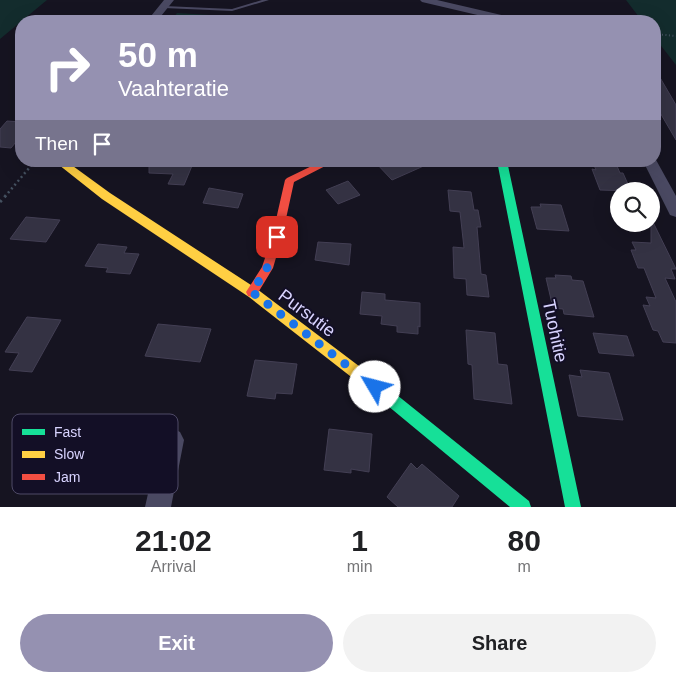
<!DOCTYPE html>
<style>
:root{--surface:#fff;--page:#f2f2f2;--text:#202124;--muted:#757577;--accent:#9591b1}
body{margin:0;font-family:Helvetica,sans-serif;background:var(--page);color:var(--text);height:100vh;display:flex;flex-direction:column;font-size:19px;white-space:nowrap}
*{box-sizing:border-box;margin:0}
p{font-size:16px;color:var(--muted)}
.icon{flex:none;width:28px;height:28px;fill:none;stroke:currentColor;stroke-width:2;stroke-linecap:round;stroke-linejoin:round}
.map{position:relative;height:507px;overflow:hidden}
.sheet{display:flex;flex-direction:column;background:var(--surface);flex:1}
.sheet>*{flex:none}
.hud{position:absolute;left:15px;top:15px;width:646px;height:152px;border-radius:20px;box-shadow:0 5px 20px #0002;background:#9591b1;color:#fff;overflow:hidden}
.tools{position:absolute;left:610px;top:182px;display:grid;gap:10px}
.tools a{display:grid;place-items:center;width:50px;height:50px;border-radius:50%;background:var(--surface);box-shadow:0 5px 20px #0002;font-size:25px}
.pin{position:absolute;display:grid;place-items:center;width:42px;height:42px;color:#fff;margin:-21px;border-radius:10px;box-shadow:0 2px 8px #0006}
.me{position:absolute;width:55px;margin:-28px;rotate:307deg;stroke-linejoin:round;filter:drop-shadow(0 0 4px #0008)}
.turn{display:flex;align-items:center;gap:18px;height:105px;padding:0 20px;font-size:22px}
.turn .icon{width:65px;height:65px;stroke-width:2.5}
.turn b{display:block;font-size:35px;line-height:42px}
.then{display:flex;align-items:center;height:48px;padding:0 20px;background:#0003;gap:10px;font-size:19px}
.eta{display:flex;justify-content:space-evenly;align-items:center;height:85px;text-align:center}
.eta b{font-size:30px;font-weight:700;line-height:35px}
.button{display:flex;gap:10px;margin-top:auto;padding:10px 20px}
.button a{flex:1;height:58px;border-radius:30px;background:var(--accent);color:#fff;font-size:20px;font-weight:700;line-height:58px;text-align:center}
.button a+a{background:var(--page);color:var(--text)}
.map>svg:first-child{display:block}
.green{fill:#132c2d}
.building{fill:#343243;stroke:#433f54}
.lines{fill:none;stroke-linecap:round;stroke-linejoin:round}
.path-far2{stroke:#44505f;stroke-width:2;stroke-dasharray:1 2.5;stroke-linecap:butt}
.path-far1{stroke:#44505f;stroke-width:2.5;stroke-dasharray:2 3;stroke-linecap:butt}
.path{stroke:#44505f;stroke-width:3;stroke-dasharray:2.5 4;stroke-linecap:butt}
.lane{fill:#4a4962;fill-rule:evenodd}
.street{fill:#4a4962;fill-rule:evenodd}
.fast{fill:#16e098;fill-rule:evenodd}
.slow{fill:#ffcf43;fill-rule:evenodd}
.jam{fill:#f24e42;fill-rule:evenodd}
.route{stroke:#1a73e8;stroke-width:9;stroke-dasharray:0 16.2}
.labels{text-anchor:middle;stroke-width:4;stroke-linejoin:round;paint-order:stroke}
.street-label{font-size:18px;fill:#d9d4ff;stroke:#130f26}
.key{fill:#130f26;stroke:#4e4a67;stroke-width:1}
.key-label{font-size:14px;fill:#d9d4ff}
</style>
<div class="map">
<svg width="676" height="507" viewBox="0 0 676 507">
<rect width="100%" height="100%" fill="#161421"/>
<path class="green" d="M0 0H47L0 39Z
M626 0H676V65L655 38V21H642Z
M177 13 227 16 224 21H171Z"/>
<path class="building" d="M655 69 676 105V140L655 104Z
M7 121 21 122V136L11 148 0 147V129Z
M149 161H194L184 185 168 184 173 174 149 173Z
M374 161H435L392 180Z
M594 165 617 166 620 173H623L631 191 600 190 592 169 596 170Z
M348 181 360 195 338 204 326 190Z
M209 188 243 194 238 208 203 203Z
M448 190 471 192 474 210H478L481 227H477L481 274 486 275 489 297 467 295 466 279 454 278 453 247 464 248 460 212 450 211Z
M540 204 561 205 569 231 537 229 531 207H541Z
M26 217 60 220 46 242 10 239Z
M651 218 676 269H671L675 279 665 278 676 302V343L663 342 658 331 653 330 643 305 650 306 646 297 656 298 644 268H638L631 250H636L632 242 651 243Z
M318 242 351 244 349 265 315 260Z
M98 244 127 247 124 253 139 254 130 274 106 272 108 268 85 266Z
M555 275 571 276 572 280 583 281 594 317 564 314 563 309 553 308 546 278H556Z
M362 292 385 294V300L420 303V327L418 326V334L397 332V326L381 324 382 316 360 314Z
M27 317 61 320 32 372 9 370 19 353 5 352Z
M158 324 211 329 200 362 145 356Z
M466 330 495 333 498 364 507 365 512 404 474 399 472 365 468 364Z
M593 333 627 336 634 356 599 353Z
M255 360 297 364 292 394 276 393 275 399 247 396Z
M580 370 609 373 623 420 578 416 569 375 582 377Z
M329 429 372 434 369 472 351 469V473L324 470Z
M411 463 417 469 422 464 459 496 452 507H398L387 497Z"/>
<g class="lines">
<path class="path-far2" d="M655 34 676 36"/>
<path class="path-far1" d="M8 193 35 161"/>
<path class="path" d="M0 202 9 192"/>
<path class="lane" d="M262 0H269L232 11 164 8 162 7 164 6 232 9Z"/>
<path class="street" d="M164 0H174L157 21H147Z
M420 0H437L519 19 520 21H503L422 2Z
M655 158 676 196V217L670 215 643 161H655Z
M172 428 180 432 184 440 171 507H145L160 440 164 432Z"/>
<path class="fast" d="M497 161H507L581 507H565Z
M387 389 392 391 529 501 531 507H510L382 401 380 396 382 391Z"/>
<path class="slow" d="M54 161H66L110 193 257 289 392 391 394 396 392 401 387 403 382 401 249 297 102 199Z"/>
<path class="jam" d="M322 161H335L294 182 282 237 273 268 256 296 252 297 248 296 246 292 262 267 272 237 285 180 287 178Z"/>
</g>
<g class="lines">
<path class="route" d="M277 237 267 268 252 292 375 387"/>
</g>
<g class="labels">
<g class="street-label">
<text transform="translate(307 313) rotate(37)" y="6">Pursutie</text>
<text transform="translate(555 331) rotate(78)" y="6">Tuohitie</text>
</g>
</g>
<rect x="12" y="414" width="166" height="80" rx="8" class="key"/>
<rect x="22" y="429" width="23" height="6" fill="#16e098"/>
<rect x="22" y="451" width="23" height="7" fill="#ffcf43"/>
<rect x="22" y="474" width="23" height="6" fill="#f24e42"/>
<g class="key-label">
<text x="54" y="437">Fast</text>
<text x="54" y="459">Slow</text>
<text x="54" y="482">Jam</text>
</g>
</svg>
<div class="tools">
<a><svg class="icon" aria-label="search" viewBox="0 0 24 24"><circle cx="10" cy="10" r="6"/><path d="M15 15l6 6"/></svg></a>
</div>
<div class="pin" style="left:277px;top:237px;background:#d93025"><svg class="icon" aria-label="arrive" viewBox="0 0 24 24"><path d="M6 21V4h12l-3 4 3 4H6"/></svg></div>
<svg class="me" style="left:375px;top:387px" viewBox="-20 -20 40 40"><circle r="19" fill="#fff"/><path d="M0-13L10 11 0 6-10 11z" fill="#1a73e8"/></svg>
<div class="hud">
<div class="turn"><svg class="icon" aria-label="right" viewBox="0 0 24 24"><path d="M7 20v-9h11M14 6l5 5-5 5"/></svg><div><b>50 m</b>Vaahteratie</div></div>
<div class="then">Then<svg class="icon" aria-label="arrive" viewBox="0 0 24 24"><path d="M6 21V4h12l-3 4 3 4H6"/></svg></div>
</div>
</div>
<section class="sheet">
<div class="eta">
<div><b>21:02</b><p>Arrival</p></div>
<div><b>1</b><p>min</p></div>
<div><b>80</b><p>m</p></div>
</div>
<div class="button"><a>Exit</a><a>Share</a></div>
</section>
